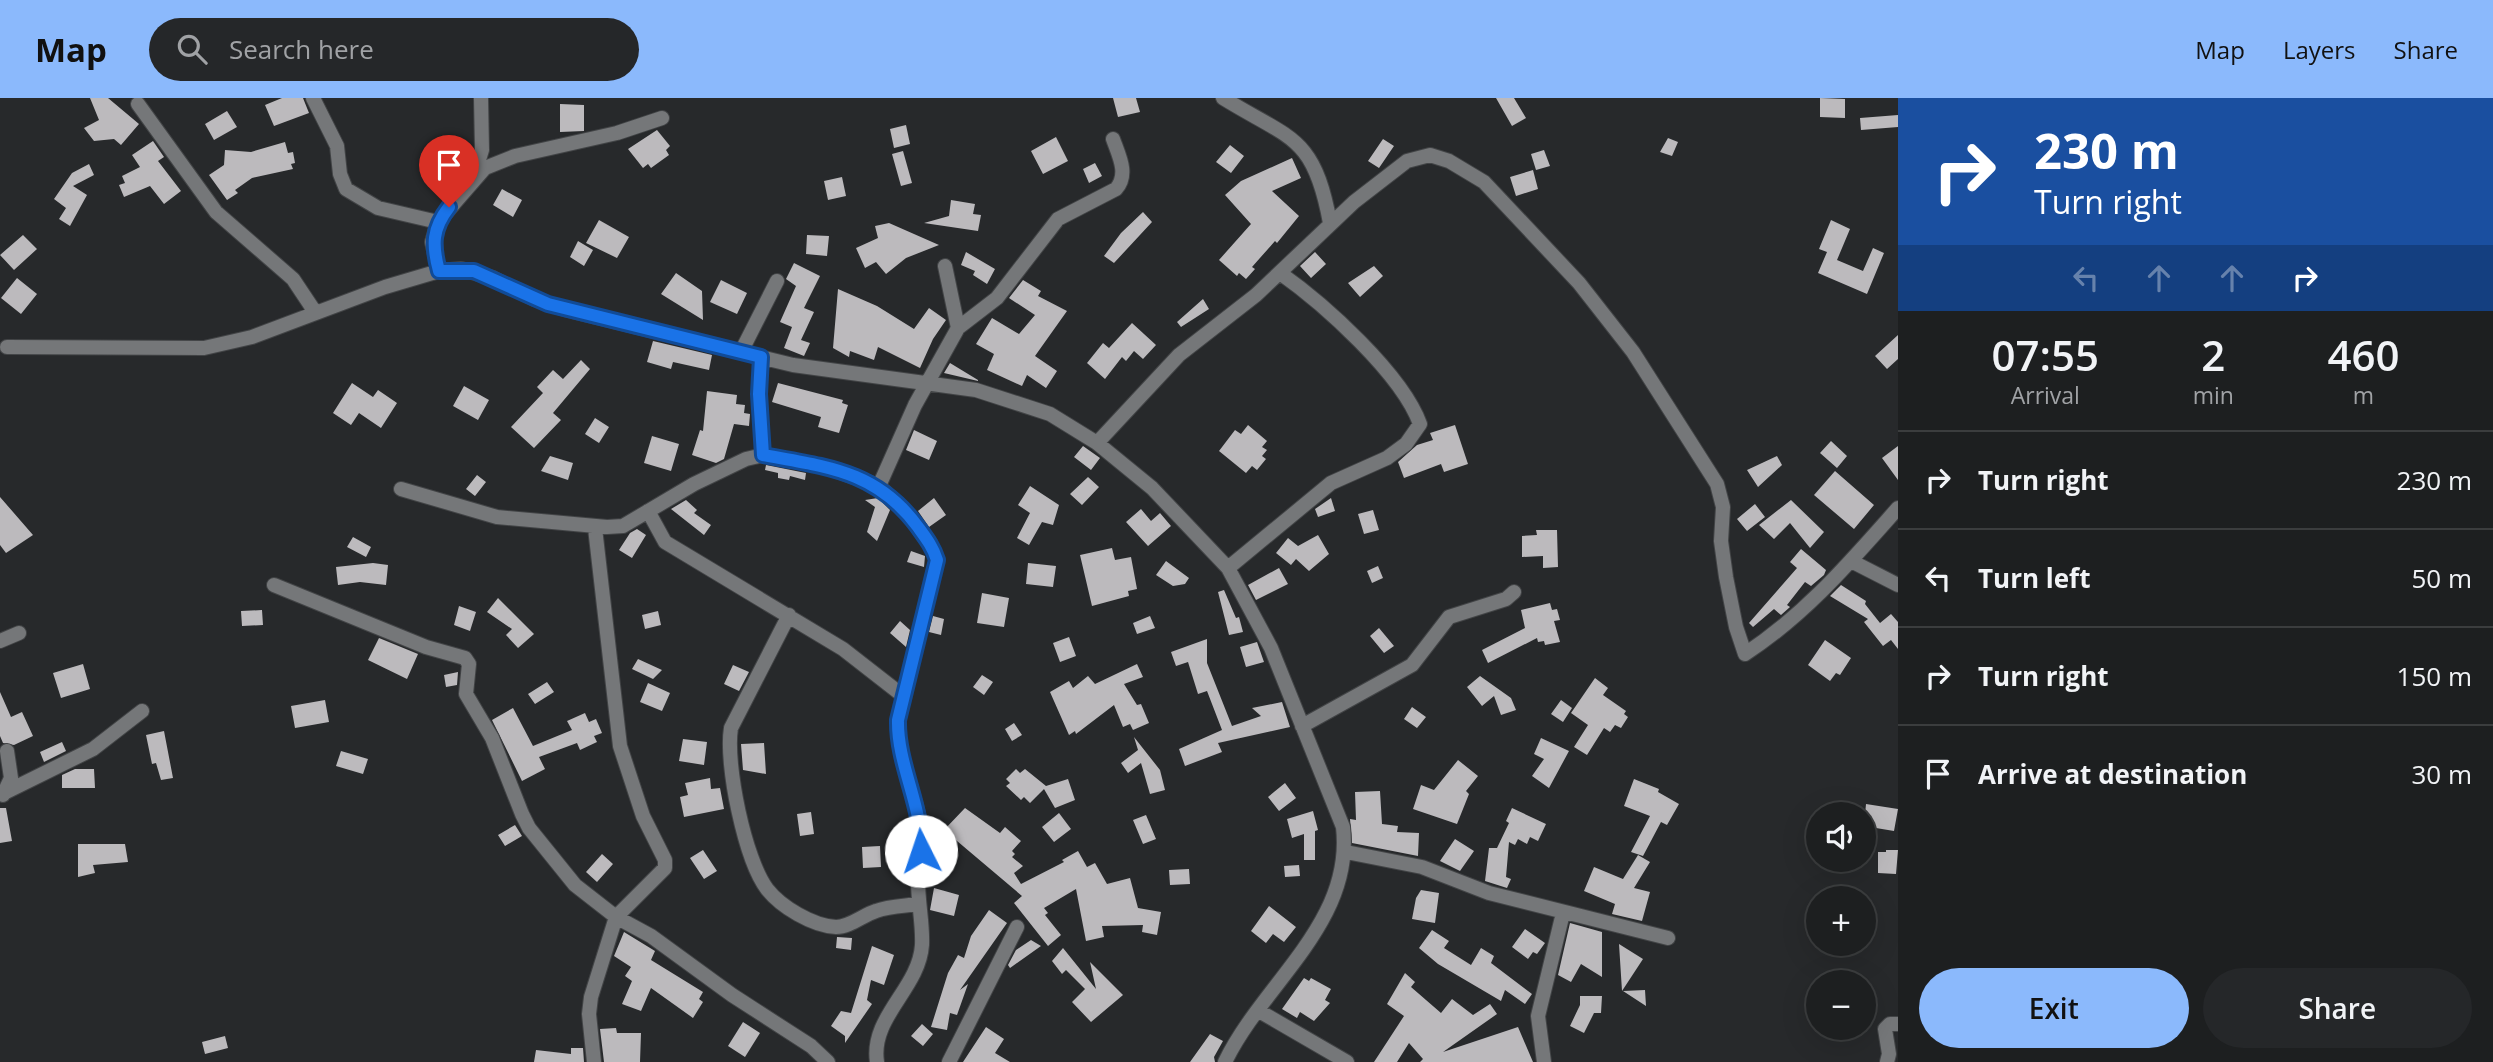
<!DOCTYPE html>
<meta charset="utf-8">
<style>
:root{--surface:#1d1f20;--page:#252729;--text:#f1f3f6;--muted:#a0a2a5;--line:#3b3d3e;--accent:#8bb9fc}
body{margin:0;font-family:"Open Sans",sans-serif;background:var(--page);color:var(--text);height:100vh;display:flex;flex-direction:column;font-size:26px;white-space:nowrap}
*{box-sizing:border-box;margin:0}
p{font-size:23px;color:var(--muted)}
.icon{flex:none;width:38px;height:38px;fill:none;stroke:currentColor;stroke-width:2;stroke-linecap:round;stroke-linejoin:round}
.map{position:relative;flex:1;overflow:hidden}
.drawer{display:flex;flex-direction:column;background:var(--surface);width:595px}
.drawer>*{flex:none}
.top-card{background:#1a4fa0;color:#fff;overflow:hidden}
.fabs{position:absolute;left:1806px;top:704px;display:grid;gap:14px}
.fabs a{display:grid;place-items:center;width:70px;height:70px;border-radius:50%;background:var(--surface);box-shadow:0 7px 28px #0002,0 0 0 2px var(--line);font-size:35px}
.pin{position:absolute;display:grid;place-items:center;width:60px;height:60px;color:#fff;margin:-72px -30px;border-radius:50% 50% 50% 0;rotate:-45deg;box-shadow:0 0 7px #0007}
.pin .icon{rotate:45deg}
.me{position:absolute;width:77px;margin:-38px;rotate:356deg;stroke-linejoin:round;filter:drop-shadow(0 0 5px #0008)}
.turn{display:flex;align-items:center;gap:24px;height:147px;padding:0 21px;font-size:32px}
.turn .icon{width:91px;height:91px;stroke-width:2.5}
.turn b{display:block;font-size:49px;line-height:60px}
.lanes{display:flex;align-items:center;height:66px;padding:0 21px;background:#0003;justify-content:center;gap:35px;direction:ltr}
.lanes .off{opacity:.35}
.eta{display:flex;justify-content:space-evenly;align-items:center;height:119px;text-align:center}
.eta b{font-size:42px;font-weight:600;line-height:49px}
.primary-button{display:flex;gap:14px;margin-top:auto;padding:14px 21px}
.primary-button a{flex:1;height:80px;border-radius:42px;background:var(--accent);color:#111;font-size:28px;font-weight:600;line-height:80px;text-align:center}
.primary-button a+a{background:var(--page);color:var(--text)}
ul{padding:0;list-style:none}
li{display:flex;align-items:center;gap:21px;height:98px;padding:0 21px;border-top:2px solid var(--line)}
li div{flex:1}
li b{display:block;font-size:26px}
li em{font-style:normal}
header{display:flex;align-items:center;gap:42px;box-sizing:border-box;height:98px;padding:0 35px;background:var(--accent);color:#111}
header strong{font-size:33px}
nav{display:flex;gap:38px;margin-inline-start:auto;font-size:24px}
.search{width:490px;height:63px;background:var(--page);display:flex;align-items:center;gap:18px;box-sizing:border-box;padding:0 24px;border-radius:38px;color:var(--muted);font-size:26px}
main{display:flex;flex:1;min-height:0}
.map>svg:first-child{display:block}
.building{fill:#bcbabd}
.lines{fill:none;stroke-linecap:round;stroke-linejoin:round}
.minor-casing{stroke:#424446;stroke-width:16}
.minor{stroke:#757779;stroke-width:14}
.route-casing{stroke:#114b97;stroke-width:18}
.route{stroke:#1a73e8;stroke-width:12}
</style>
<header>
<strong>Map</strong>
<div class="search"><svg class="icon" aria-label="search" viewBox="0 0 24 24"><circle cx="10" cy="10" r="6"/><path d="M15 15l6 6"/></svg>Search here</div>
<nav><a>Map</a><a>Layers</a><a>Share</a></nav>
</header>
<main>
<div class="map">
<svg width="1898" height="964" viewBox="0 0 1898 964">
<rect width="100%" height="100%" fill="#27292b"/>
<path class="building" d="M90 0H108L139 26 121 47 114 41 94 43 84 30 99 22Z
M282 0H303L309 15 274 28 265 7Z
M1113 0H1136L1140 14 1118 19Z
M1496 0H1514L1526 20 1512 28Z
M1820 0 1845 1V20L1820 19Z
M560 6 584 7V33L560 34Z
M227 13 237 29 214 42 205 26Z
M1898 17V29L1861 32 1860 20Z
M906 27 910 46 894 50 890 31Z
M657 32 670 48 666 52 669 57 651 70 648 66 643 70 628 51Z
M1056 39 1068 63 1043 76 1031 53Z
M1668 40 1678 44 1672 58 1660 54Z
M1383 41 1394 48 1379 70 1368 63Z
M153 43 164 59 158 63 181 93 164 106 150 88 124 99 119 87 125 85 122 78 140 69 132 57Z
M285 44 288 55 293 54 295 65 291 66 293 71 252 80 235 92 238 95 227 102 209 77 224 67 225 52 251 54Z
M1230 47 1244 58 1231 75 1216 64Z
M1544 52 1550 68 1536 72 1531 56Z
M903 53 912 85 901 88 892 56Z
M1292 60 1301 80 1272 93 1299 118 1277 145 1275 143 1252 169 1255 171 1246 181 1239 175 1237 178 1219 162 1251 126 1225 97 1241 83Z
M1095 65 1102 78 1089 85 1083 71Z
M89 66 94 77 73 88 87 97 70 128 59 121 66 110 54 101 72 75Z
M1533 72 1538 91 1516 98 1510 79Z
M842 79 846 98 828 102 824 83Z
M502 91 522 102 513 119 493 107Z
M951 102 975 106 973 116 981 117 978 133 924 125 949 118Z
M1143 114 1152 124 1114 165 1104 158 1121 135Z
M599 122 629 139 617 160 586 145Z
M1831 122 1850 131 1837 162 1863 173 1873 150 1884 155 1867 196 1818 175 1827 154 1819 151Z
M889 125 939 147 906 160 886 176 876 164 865 170 856 150 878 140 875 128Z
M23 137 37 151 14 172 0 157Z
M807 137 829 138 827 158 806 156Z
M578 143 593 152 584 168 570 159Z
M966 154 995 171 987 186 973 177 975 173 961 167Z
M1315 154 1326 166 1311 180 1300 168Z
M794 165 820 178 804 210 814 214 801 242 810 245 804 258 784 250 792 229 780 224 796 188 786 181Z
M1374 168 1383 178 1360 199 1348 185Z
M676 175 702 193 703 222 661 196Z
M17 180 37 196 21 216 1 200Z
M721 182 747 195 737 216 710 204Z
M1023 182 1041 193 1038 198 1067 213 1035 258 1057 273 1046 290 1027 277 1022 288 987 272 994 256 976 246 992 220 1019 236 1035 217 1009 200Z
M838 191 877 208 914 231 929 210 946 222 933 241 920 270 878 249 874 262 850 253 849 259 833 250Z
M1203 201 1209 211 1181 229 1177 224Z
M1132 225 1156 247 1143 261 1134 253 1126 263 1122 259 1105 281 1087 265 1103 245 1109 250Z
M1898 237V261L1887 271 1875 258Z
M653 243 712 257 709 272 673 264 671 271 647 264Z
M581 262 590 271 553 315 561 322 534 350 511 329 543 295 537 289 553 272 563 281Z
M950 265 978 282V283L944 275Z
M352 285 373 299 378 292 397 305 381 330 359 315 351 327 333 315Z
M778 285 843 302 842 305 848 307 839 335 818 329 821 319 772 304Z
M464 288 489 302 478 322 453 308Z
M707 293 737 297 736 306 745 307 744 315 750 316 749 328 734 326 724 361 716 365 692 357 700 332 703 333Z
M595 320 609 329 599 345 585 336Z
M1248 327 1267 343 1262 349 1267 352 1262 358 1266 361 1257 372 1252 368 1246 375 1219 353 1235 332 1241 336Z
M1455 327 1468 366 1444 374 1441 366 1404 380 1398 364 1417 347 1433 342 1430 335Z
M914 332 937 343 929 362 906 352Z
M652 338 679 346 671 373 644 365Z
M1831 343 1847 358 1837 370 1820 355Z
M1083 348 1100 360 1091 372 1074 359Z
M1898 348V382L1882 360Z
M550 358 573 365 568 382 541 373Z
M1777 358 1782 367 1758 389 1747 372Z
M766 367 806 375 805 382 790 378 789 382 778 380V375L765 372Z
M1835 373 1874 407 1854 431 1814 397Z
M477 377 486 384 475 398 466 391Z
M1088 379 1099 389 1082 407 1070 396Z
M1030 388 1059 407 1053 427 1042 424 1029 447 1017 440 1030 415 1018 407Z
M0 399 33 437 6 455 0 447Z
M878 400 890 412 877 443 867 434 875 409 865 402Z
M934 400 946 417 929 429 918 413Z
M1331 400 1335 413 1318 419 1315 411Z
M686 402 697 412 694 415 711 427 704 437 671 411Z
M1791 402 1824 434 1810 450 1790 425 1774 441 1759 427Z
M1755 406 1765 419 1747 433 1737 421Z
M1141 411 1151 423 1160 415 1171 428 1148 448 1126 424Z
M1373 412 1379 432 1364 436 1358 416Z
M637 431 646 437 632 460 619 452 630 435Z
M1536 432H1557L1558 469 1543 470V458L1522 459V438L1537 437Z
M1318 437 1329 456 1309 473 1296 461 1291 467 1276 455 1288 440 1298 448Z
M353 439 371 449 366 459 347 449Z
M1112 450 1115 462 1131 459 1137 491 1128 493 1129 498 1092 508 1080 457Z
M1801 451 1826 472 1824 477 1811 488 1805 484 1787 507 1790 509 1781 517 1774 511 1753 529 1749 525 1797 470 1790 464Z
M911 453 925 458 924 469 907 464Z
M1166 463 1189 480 1185 486 1173 488 1156 477Z
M373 465 388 467 386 487 360 484 338 487 336 469Z
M1028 465 1056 468 1053 489 1026 486Z
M1378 468 1383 480 1372 485 1367 473Z
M1279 470 1288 486 1256 502 1248 487Z
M1841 487 1866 503 1865 506 1880 525 1891 516 1898 524V551L1891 542 1883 548 1864 524 1868 521 1830 498Z
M1224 492 1236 520 1239 519 1243 534 1229 537 1218 494Z
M982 495 1009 500 1004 529 977 525Z
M498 500 534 536 518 550 506 537 512 531 487 514Z
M1550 505 1552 512 1557 511 1560 522 1554 523 1560 544 1545 547 1544 543 1538 544 1537 540 1488 565 1482 552 1525 530 1521 512Z
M459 508 476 514 470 533 454 527Z
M262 512 263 527 242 528 241 513Z
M658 513 661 527 645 531 642 517Z
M933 518 944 521 941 537 929 534Z
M1150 518 1155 530 1137 536 1133 525Z
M900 523 910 532 906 549 890 535Z
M1379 530 1394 548 1384 555 1370 538Z
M1069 539 1076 558 1060 564 1053 545Z
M379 540 418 556 407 581 368 562Z
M1207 541V565L1232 628 1261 618 1252 610 1282 604 1290 629 1218 645 1222 654 1185 668 1179 651 1222 632 1207 593 1198 596 1188 564 1176 568 1171 554Z
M1825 542 1851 560 1840 577 1836 575 1830 583 1808 567Z
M1257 544 1264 564 1246 569 1240 549Z
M638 561 662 572 653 581 632 571Z
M83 566 90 591 61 600 53 575Z
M1137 566 1143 579 1124 586 1137 607 1141 606 1149 625 1133 632 1130 626 1123 629 1114 607 1076 636 1075 633 1069 637 1050 594 1069 583 1073 590 1088 578 1095 586Z
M733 567 749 574 739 593 724 586Z
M458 574 457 587 446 589 444 577Z
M982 577 993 584 984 597 973 589Z
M1480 578 1511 600 1516 612 1501 617 1494 598 1482 608 1467 589Z
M1595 580 1608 590 1603 597 1626 613 1624 616 1628 619 1621 630 1615 627 1610 634 1604 630 1587 657 1574 649 1588 627 1571 615Z
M547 584 554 594 535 606 528 596Z
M648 585 670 595 662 613 640 604Z
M0 594 11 619 22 614 33 638 14 647 3 645 0 638Z
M325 602 329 624 295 630 291 608Z
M1561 602 1572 610 1563 624 1551 616Z
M1412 609 1426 619 1417 630 1404 621Z
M513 610 533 648 572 632 567 623 585 615 589 624 596 621 602 635 594 638 597 644 580 652 577 645 539 659 545 671 522 683 492 622Z
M1014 625 1022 637 1012 643 1005 631Z
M164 633 173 680 161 682 156 665 152 666 146 637Z
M1134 639 1160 672 1165 692 1150 696 1141 665 1128 675 1121 665 1138 652Z
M1541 640 1569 653 1549 690 1532 678 1544 661 1534 656Z
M683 641 707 644 704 667 679 663Z
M62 644 66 653 44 664 40 654Z
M764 645 766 676 743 672 741 646Z
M341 653 368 661 363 676 336 668Z
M1458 662 1478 678 1466 693 1469 696 1457 726 1413 711 1421 687 1434 692Z
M75 671H94L95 690H62V677Z
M1016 671 1020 675 1025 671 1046 688 1068 681 1075 702 1055 710 1044 691 1030 705 1024 699 1021 702 1006 688 1010 685 1006 681Z
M710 680 711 691 720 690 724 711 684 719 680 699 688 697 685 685Z
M1634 681 1659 691 1658 694 1679 706 1667 727 1661 724 1643 758 1631 754 1650 718 1624 708Z
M1285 685 1296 700 1279 713 1268 699Z
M1380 693 1382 726 1398 728 1397 734 1419 735 1418 758 1352 745 1350 721 1356 722 1355 694Z
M1866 706 1898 711 1894 733 1864 728Z
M0 710H6L12 743 0 745Z
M965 710 1000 735 1005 729 1021 743 1012 753 1015 756 1012 759 1023 768 1014 775 1021 786 1064 764 1062 762 1078 753 1087 769 1095 765 1107 786 1130 780 1138 810 1161 814 1157 837 1142 834 1143 827 1102 828 1104 839 1086 843 1076 791 1044 810 1048 815 1045 817 1061 837 1048 848 1014 805 1022 798 944 732Z
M1512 710 1546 726 1538 743 1530 739 1527 746 1518 741 1515 747 1509 744 1506 779 1511 781 1507 790 1485 783 1489 750H1497L1509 725 1506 723Z
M1313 713 1318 732 1315 733V762H1304V736L1292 740 1287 721Z
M811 714 814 736 800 738 797 716Z
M1059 715 1071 731 1054 744 1042 729Z
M1146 717 1156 741 1143 746 1133 722Z
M515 727 522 738 505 748 498 737Z
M1455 741 1474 753 1460 773 1440 763Z
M78 746H125L128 764 93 767 95 775 78 779Z
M880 748 881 769 863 770 862 749Z
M703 752 717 773 704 781 690 760Z
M1886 752H1898L1896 776 1878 775V754H1886Z
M602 756 613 766 597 784 586 774Z
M1638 757 1650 764 1634 790 1650 794 1642 823 1612 816 1615 806 1584 793 1594 769 1623 781Z
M1299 767 1300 778 1285 779 1284 768Z
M1189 771 1190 786 1170 787 1169 772Z
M934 790 959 797 954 818 930 812Z
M1421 792 1439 795 1435 825 1412 821 1416 800Z
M1269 808 1296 829 1284 844 1273 836 1266 845 1251 833Z
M989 812 1007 825 960 892 968 886 957 917 950 915 947 932 931 929 948 875 958 857 964 860 971 838Z
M1570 825 1602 834V879L1581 866 1571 884 1558 877Z
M1525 831 1545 845 1537 856 1533 854 1528 861 1512 849Z
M1432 832 1449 843 1444 850 1471 867 1481 850 1494 858 1491 865 1532 896 1525 906 1505 892 1501 903 1438 866 1419 850Z
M624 834 655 853 651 862 703 894 699 901 703 904 693 920 651 890 641 913 622 906 632 883 625 878 631 869 614 858Z
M837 839 852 840 851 852 836 850Z
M1031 842 1041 848 1010 870 1008 867 1016 852Z
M1619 846 1643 861 1622 893Z
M872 848 894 857 884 887 871 882 867 902 872 906 845 945V938L831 928 841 913 851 915Z
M1063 850 1096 891 1090 864 1123 897 1091 924 1072 904 1085 891 1066 872 1062 876 1052 863Z
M1405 875 1415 884 1411 889 1441 915 1452 901 1473 917 1490 906 1497 916 1443 954 1518 929 1533 964H1420L1423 961 1409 945 1397 964H1374L1404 918 1387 906Z
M1304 880 1309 883 1311 880 1331 891 1325 902 1330 905 1314 923 1300 914 1297 920 1282 911Z
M1645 892 1646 908 1623 893Z
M1580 898H1602L1601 915H1594L1584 935 1570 928 1580 907Z
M743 924 760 935 745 959 728 948Z
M922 926 933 936 923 948 911 938Z
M986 929 1004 941 995 955 1010 964H963Z
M616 930 617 935H641L640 964H604L600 931Z
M1210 936 1223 943 1214 959 1215 964H1190Z
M225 938 228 950 205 956 202 944Z
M571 950H583L584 964H534L536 952 571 956Z"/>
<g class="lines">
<g class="minor-casing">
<path id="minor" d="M313 0 337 48 340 76 346 91 378 110 438 124
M1223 0C1291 42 1314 37 1330 125
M138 6 216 114 293 181 315 214
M474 78 482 52 481 0
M945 168 958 230
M439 173 432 144 438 124 485 70 515 58 617 35 662 20
M7 249 204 250 252 239 385 189 439 173 461 171 493 180 534 201 564 211 793 267 976 292 1050 316 1097 345 1152 390 1228 470 1271 550 1343 729C1354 825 1263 885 1225 964
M741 254 777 183
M761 259 759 296 763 357
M1097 345 1179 257 1256 197 1354 104 1407 63 1430 57 1449 63 1484 84 1579 185 1633 254 1717 386 1723 409 1721 443 1726 479 1736 529 1745 556C1806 516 1850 464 1898 410
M879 388 915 307 958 230 997 200 1058 121 1116 91C1129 76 1119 58 1113 41
M401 391 497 419 607 429 623 428 694 386 746 361 763 357 826 369 879 388 909 417 933 451 937 462 898 622C897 660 915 693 921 730 924 748 919 766 918 783 918 805 923 826 922 847 919 891 870 919 877 964
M648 413 665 444 843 551 902 597
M1851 463 1898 487
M1228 470 1331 385 1387 360 1406 346 1420 326C1402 276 1324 206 1280 175
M274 487 426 549 465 560 469 566 466 596 492 640 522 716 529 730 575 787 616 819 651 838 732 897 811 948 828 964
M789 517 731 630C725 666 745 762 767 791 781 809 813 828 836 829 850 829 863 817 876 813 889 808 905 808 918 806
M0 543 19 535
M1302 628 1412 567 1449 519 1506 501 1514 494
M6 694 93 651 142 613
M3 697 11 680 7 653
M1346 754 1422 769 1489 795 1668 840
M1259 913 1347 964
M594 964 589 916 591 899 616 819 665 770V762L643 718 620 648 595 430
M949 964 1017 829
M1544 964 1538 918 1563 815
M1887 964 1889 956 1885 931 1890 926H1898"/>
</g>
<use href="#minor" class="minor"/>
</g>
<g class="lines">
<g class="route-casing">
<path id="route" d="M449 109C432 131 432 147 439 173H474L548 206 761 259 759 296 763 357C828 369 877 373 918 429 926 440 933 449 937 462L898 622C897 667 923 708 921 753"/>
</g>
<use href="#route" class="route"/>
</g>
</svg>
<div class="fabs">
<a><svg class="icon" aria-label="sound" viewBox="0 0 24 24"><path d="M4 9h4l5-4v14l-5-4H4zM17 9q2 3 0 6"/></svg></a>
<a>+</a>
<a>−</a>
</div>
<div class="pin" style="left:449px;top:109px;background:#d93025"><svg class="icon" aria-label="arrive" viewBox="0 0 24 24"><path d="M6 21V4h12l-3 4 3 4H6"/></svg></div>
<svg class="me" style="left:921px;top:753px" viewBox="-20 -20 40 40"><circle r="19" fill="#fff"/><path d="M0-13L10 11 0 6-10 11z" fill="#1a73e8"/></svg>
</div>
<section class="drawer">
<div class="top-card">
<div class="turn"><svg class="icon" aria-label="right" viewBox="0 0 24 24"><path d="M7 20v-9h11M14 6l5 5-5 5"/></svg><div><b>230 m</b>Turn right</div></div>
<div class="lanes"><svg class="icon off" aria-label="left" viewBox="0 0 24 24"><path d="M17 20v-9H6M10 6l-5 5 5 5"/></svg><svg class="icon off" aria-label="ahead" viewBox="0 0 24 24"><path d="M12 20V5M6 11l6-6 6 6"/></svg><svg class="icon off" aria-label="ahead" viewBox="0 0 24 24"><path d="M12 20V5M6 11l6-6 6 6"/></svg><svg class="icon" aria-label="right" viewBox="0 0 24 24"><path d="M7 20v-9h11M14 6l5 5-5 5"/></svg></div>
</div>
<div class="eta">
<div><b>07:55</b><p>Arrival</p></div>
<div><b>2</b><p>min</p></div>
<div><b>460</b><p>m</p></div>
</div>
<ul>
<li><svg class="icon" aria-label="right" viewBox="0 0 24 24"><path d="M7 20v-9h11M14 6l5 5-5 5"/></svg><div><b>Turn right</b></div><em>230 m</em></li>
<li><svg class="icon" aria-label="left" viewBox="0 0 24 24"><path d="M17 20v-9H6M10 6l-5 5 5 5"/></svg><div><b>Turn left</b></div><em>50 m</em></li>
<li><svg class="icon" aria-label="right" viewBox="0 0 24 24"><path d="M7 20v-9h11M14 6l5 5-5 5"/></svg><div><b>Turn right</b></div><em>150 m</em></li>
<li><svg class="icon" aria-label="arrive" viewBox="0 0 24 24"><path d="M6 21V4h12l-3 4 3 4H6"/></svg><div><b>Arrive at destination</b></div><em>30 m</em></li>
</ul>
<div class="primary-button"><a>Exit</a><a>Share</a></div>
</section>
</main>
